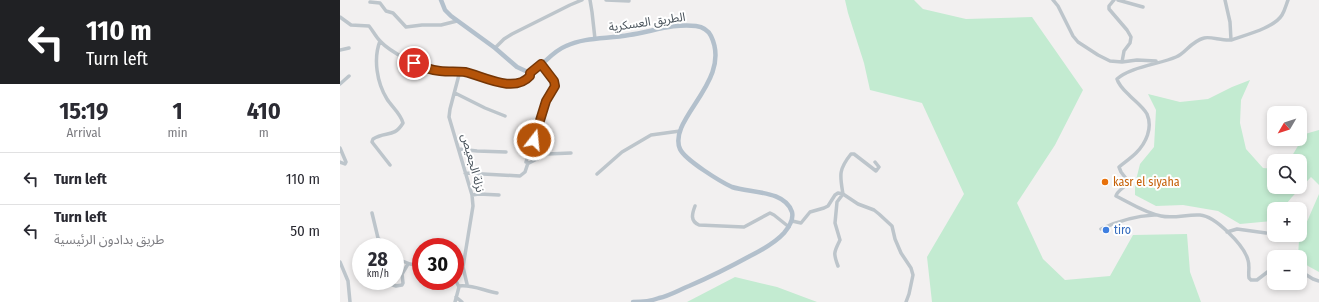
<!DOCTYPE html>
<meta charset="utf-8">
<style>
:root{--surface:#fff;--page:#f7f7f7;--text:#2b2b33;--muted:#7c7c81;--line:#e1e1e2}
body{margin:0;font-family:"Fira Sans Condensed","Noto Sans Arabic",sans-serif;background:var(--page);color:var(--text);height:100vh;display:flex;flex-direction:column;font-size:15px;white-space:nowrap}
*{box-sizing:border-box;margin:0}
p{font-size:13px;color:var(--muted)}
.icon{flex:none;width:22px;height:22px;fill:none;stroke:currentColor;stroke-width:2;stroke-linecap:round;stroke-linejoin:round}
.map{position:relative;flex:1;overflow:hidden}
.drawer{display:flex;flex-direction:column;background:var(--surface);width:340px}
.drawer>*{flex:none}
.top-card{background:#202124;color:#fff;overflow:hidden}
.needle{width:26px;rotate:231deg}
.fabs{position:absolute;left:927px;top:106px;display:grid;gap:8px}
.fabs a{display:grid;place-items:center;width:40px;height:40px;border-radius:8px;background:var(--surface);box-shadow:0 2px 6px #0003;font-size:20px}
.speed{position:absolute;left:12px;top:238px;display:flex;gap:8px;font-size:20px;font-weight:700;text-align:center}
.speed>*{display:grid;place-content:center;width:52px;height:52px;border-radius:50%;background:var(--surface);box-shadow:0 2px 6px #0003;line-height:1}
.speed small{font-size:10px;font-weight:400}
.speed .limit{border:6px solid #d22;background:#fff;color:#111}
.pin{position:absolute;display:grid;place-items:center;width:34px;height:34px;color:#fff;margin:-17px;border:2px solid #fff;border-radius:50%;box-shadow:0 1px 4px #0007}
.me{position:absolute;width:44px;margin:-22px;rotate:16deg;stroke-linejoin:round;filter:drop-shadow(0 0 3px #0008)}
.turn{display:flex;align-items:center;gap:14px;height:84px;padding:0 20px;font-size:18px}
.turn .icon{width:52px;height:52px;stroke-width:2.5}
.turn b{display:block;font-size:28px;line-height:34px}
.eta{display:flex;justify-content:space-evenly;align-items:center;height:68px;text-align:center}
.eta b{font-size:24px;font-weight:700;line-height:28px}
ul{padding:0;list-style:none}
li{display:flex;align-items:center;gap:12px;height:52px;padding:0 20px;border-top:1px solid var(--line)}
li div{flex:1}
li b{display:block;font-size:15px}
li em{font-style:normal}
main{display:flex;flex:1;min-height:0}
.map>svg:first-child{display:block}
.green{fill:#c3ebd1}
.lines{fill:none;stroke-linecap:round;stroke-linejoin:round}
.minor{stroke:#bdc5cb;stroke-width:3.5}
.major{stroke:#b3c0cc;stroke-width:4.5}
.route-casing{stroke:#753606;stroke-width:10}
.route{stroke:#b45309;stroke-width:7}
.food-dot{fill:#e8710a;stroke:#fff;stroke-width:1.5}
.shop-dot{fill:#3f7fe0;stroke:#fff;stroke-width:1.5}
.labels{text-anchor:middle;stroke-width:4;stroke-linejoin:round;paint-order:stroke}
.street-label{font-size:12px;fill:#4a545c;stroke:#fff}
.food-label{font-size:12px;fill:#c56008;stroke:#fff;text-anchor:start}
.shop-label{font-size:12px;fill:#366cbe;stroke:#fff;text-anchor:start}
</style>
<main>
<section class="drawer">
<div class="top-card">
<div class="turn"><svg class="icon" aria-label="left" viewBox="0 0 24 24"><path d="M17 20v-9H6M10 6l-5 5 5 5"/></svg><div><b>110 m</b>Turn left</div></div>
</div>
<div class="eta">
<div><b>15:19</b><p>Arrival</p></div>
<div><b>1</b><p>min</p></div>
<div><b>410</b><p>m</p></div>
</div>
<ul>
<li><svg class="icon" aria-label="left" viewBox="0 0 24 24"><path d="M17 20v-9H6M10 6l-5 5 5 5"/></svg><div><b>Turn left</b></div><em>110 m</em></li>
<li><svg class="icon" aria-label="left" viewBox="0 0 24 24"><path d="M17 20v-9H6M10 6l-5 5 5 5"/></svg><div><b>Turn left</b><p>طريق بدادون الرئيسية</p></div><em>50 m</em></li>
</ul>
</section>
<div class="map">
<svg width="979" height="302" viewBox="0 0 979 302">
<rect width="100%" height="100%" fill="#f2f0f0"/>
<path class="green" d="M505 0H574L583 9 626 19 692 17 743 90 715 145 677 203 703 259 725 280 770 276 793 235 847 234 850 272 861 302H592L587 257 624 194 582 103 530 90 524 63 508 13Z
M910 80 901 100 900 123 906 149 923 168 934 169V187H960V161H949L965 134 979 130V185L971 177 952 197 942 209H934V220L933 221 900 224 878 211 843 205 816 206 795 195V184L800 164 814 147 816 110 808 94 840 102 868 99 892 87Z
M979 194V272L968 266 960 259V257H958L959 240Z
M395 277 437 287 477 302H347Z"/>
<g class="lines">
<path class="minor" d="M250 0 252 12 255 39
M266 0 289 1
M713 0 718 6 733 36 738 42 758 55 770 61 782 62 797 60 816 61
M774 0 769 6V9L787 30 791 37 790 43 784 51 782 62
M778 0 803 7
M885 0 890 22 891 40C882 41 870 36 864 38 850 42 846 53 836 57 820 64 790 67 777 79 779 86 785 91 790 96 795 101 803 107 807 114 813 128 806 143 796 153 791 158 785 162 779 167L781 172 788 181C786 188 778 189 776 196 790 203 805 213 821 216 834 219 847 214 860 215 875 216 904 245 908 260 910 266 908 272 909 278L911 280H917L934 267
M30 2 40 3 46 11 53 13 66 27 82 25H101L117 21
M0 17 11 25 29 26C33 31 36 37 40 41 50 52 82 69 97 71 108 72 119 70 130 73 149 78 170 91 189 78L190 73
M891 40C905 35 934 28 942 15 945 10 946 5 948 0
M40 41C33 59 37 83 47 99 52 107 61 114 63 123 54 138 46 131 33 139L32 142 50 165
M155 48 164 39 172 34 230 5 242 0
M0 50 9 48
M201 64 214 81 215 86 207 101 202 113 186 162 189 163 207 154 231 153
M120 71 110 109 109 117 132 195 133 206 123 267 127 284
M0 84 9 76
M115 93 145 108 165 116
M0 148 6 162 5 164 0 162
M119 149 137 151 166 152
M125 173 180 176 185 172 188 163
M257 174 282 152 311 135 340 131
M132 195 139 194 159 195
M355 206C352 214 350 221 359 225L404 227 430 213 434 215 449 227
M32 213 38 238 47 247
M452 221 461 223 470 212 484 208 488 206 495 195 498 193 503 194 518 204 534 210 539 214 552 226 555 239 561 253 571 268 573 275 569 294 566 302
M761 229C778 221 795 216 814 215
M887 232 897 229 926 233
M55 258 70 264 81 266
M0 262 8 281 10 302
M498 266C493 253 494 252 500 240L495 223 497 202 503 194C500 176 498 170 511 154H514L536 171 539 167 535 162
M960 271 973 279 979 281
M115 279 119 287 115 302
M46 283 56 286 62 285 63 283 62 274 68 264
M119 286C132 284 144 291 157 293
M116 297 122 302"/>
<path class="major" d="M101 0 105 10 111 16 155 48 177 67 190 73C203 66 211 52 226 46 245 37 268 39 289 35 311 32 333 23 356 26 363 27 368 30 371 36 393 81 327 119 340 149 345 160 381 182 392 187 410 193 445 190 452 212 454 220 449 227 444 233 435 243 422 250 410 256 390 267 370 277 349 286 339 290 329 296 319 298 311 301 302 302 293 302"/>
</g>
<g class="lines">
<g class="route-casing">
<path id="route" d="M74 63C82 67 91 70 100 71 109 72 117 71 125 72 143 76 174 94 190 76V73L201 64 214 81 215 86 206 101 194 140"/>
</g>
<use href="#route" class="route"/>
</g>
<circle class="food-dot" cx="765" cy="182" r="4"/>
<circle class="shop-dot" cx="766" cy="230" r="4"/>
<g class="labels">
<g class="street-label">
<text transform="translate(307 22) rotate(-8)" y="4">الطريق العسكرية</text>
<text transform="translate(133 163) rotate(75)" y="4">نزلة الجعيص</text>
</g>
<g class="food-label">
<text x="773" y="186">kasr el siyaha</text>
</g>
<g class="shop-label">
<text x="774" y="234">tiro</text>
</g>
</g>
</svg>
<div class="fabs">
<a><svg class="needle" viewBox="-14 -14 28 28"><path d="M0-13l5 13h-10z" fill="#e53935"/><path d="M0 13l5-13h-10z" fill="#7c7c81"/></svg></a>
<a><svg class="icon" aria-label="search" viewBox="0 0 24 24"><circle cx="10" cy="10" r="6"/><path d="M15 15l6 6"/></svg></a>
<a>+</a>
<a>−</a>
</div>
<div class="speed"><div>28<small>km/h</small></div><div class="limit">30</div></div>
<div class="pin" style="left:74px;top:63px;background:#d93025"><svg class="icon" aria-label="arrive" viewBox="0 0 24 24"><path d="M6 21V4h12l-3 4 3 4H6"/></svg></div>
<svg class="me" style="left:194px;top:140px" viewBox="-20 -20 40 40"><circle r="17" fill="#b45309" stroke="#fff" stroke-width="3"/><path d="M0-11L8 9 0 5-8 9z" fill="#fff"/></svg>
</div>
</main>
